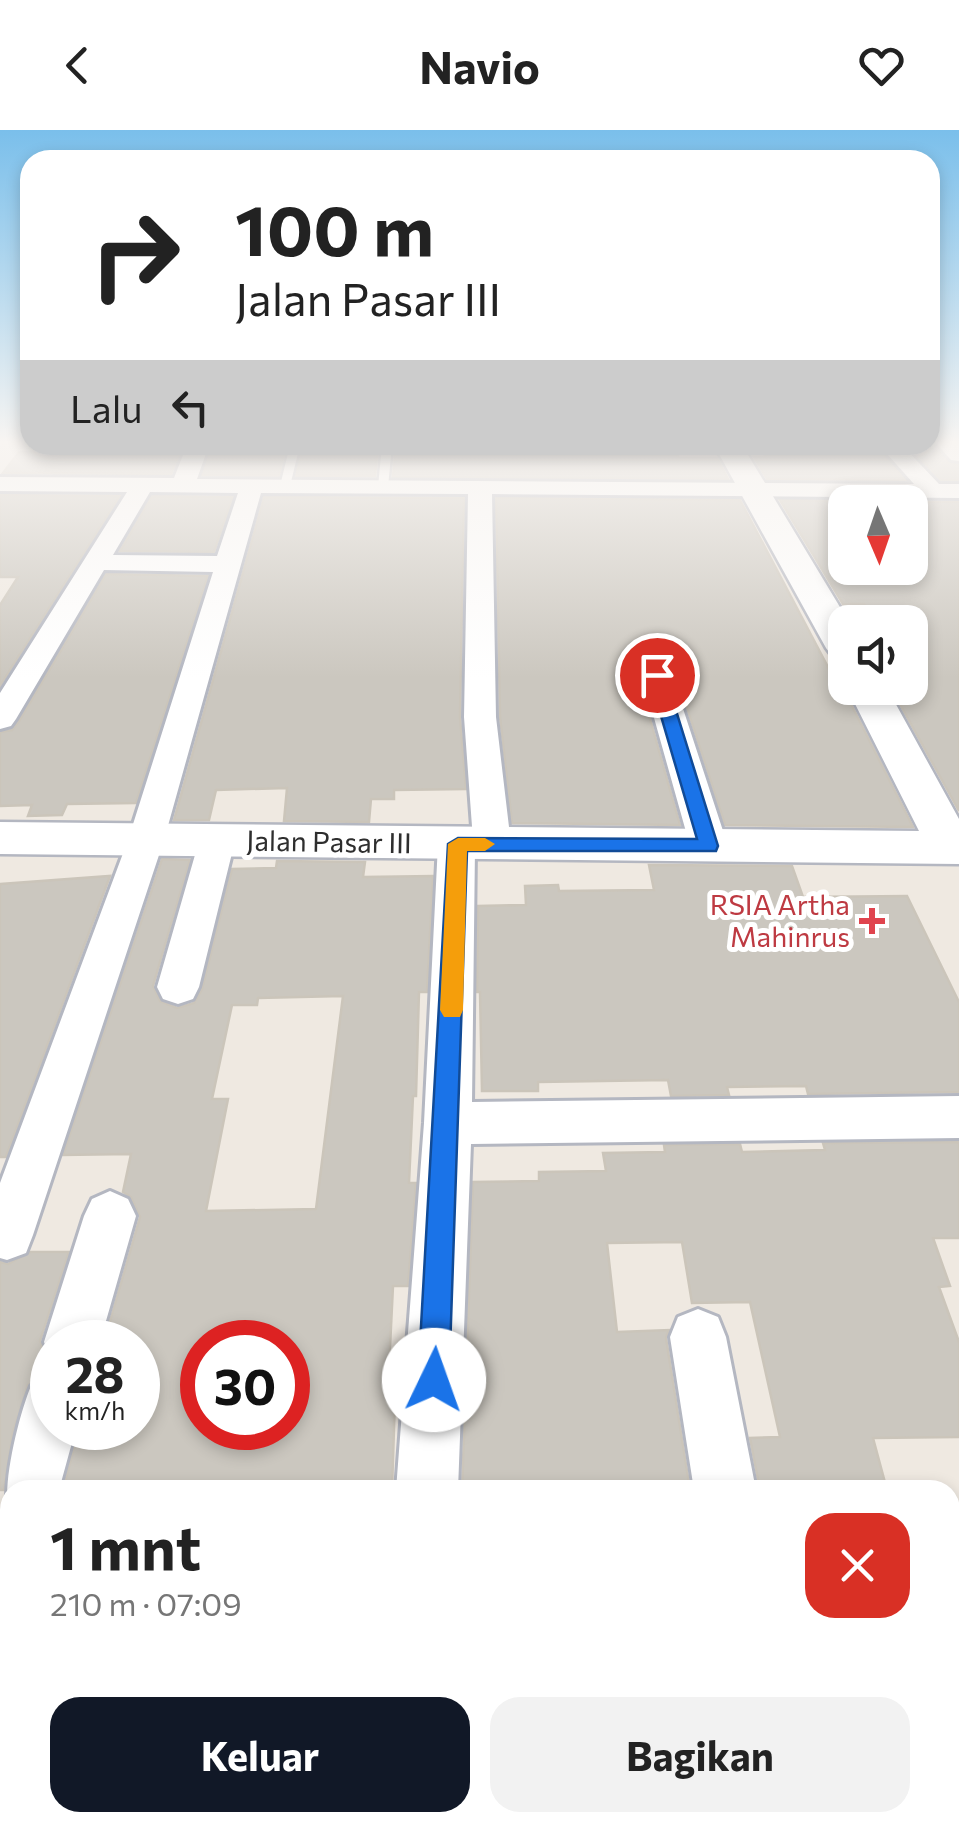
<!DOCTYPE html>
<html lang="id">
<meta charset="utf-8">
<style>
:root{--surface:#fff;--page:#f2f2f2;--text:#222;--muted:#767676;--accent:#111827}
body{margin:0;font-family:Commissioner,sans-serif;background:var(--page);color:var(--text);height:100vh;display:flex;flex-direction:column;font-size:38px;white-space:nowrap}
*{box-sizing:border-box;margin:0}
p{font-size:32px;color:var(--muted)}
.icon{flex:none;width:55px;height:55px;fill:none;stroke:currentColor;stroke-width:2;stroke-linecap:round;stroke-linejoin:round}
.map{position:relative;flex:1;overflow:hidden}
.drawer{position:absolute;left:0px;top:1350px;width:960px;height:352px;display:flex;flex-direction:column;background:var(--surface);border-radius:30px 30px 0 0;box-shadow:0 5px 15px #0003}
.drawer>*{flex:none}
.guide{position:absolute;left:20px;top:20px;width:920px;height:305px;border-radius:30px;box-shadow:0 5px 15px #0003;background:#fff;color:var(--text);overflow:hidden}
.needle{width:65px;rotate:178deg}
.controls{position:absolute;left:828px;top:355px;display:grid;gap:20px}
.controls a{display:grid;place-items:center;width:100px;height:100px;border-radius:20px;background:var(--surface);box-shadow:0 5px 15px #0003;font-size:50px}
.speed{position:absolute;left:30px;top:1190px;display:flex;gap:20px;font-size:50px;font-weight:700;text-align:center}
.speed>*{display:grid;place-content:center;width:130px;height:130px;border-radius:50%;background:var(--surface);box-shadow:0 5px 15px #0003;line-height:1}
.speed small{font-size:25px;font-weight:400}
.speed .limit{border:15px solid #d22;background:#fff;color:#111}
.pin{position:absolute;display:grid;place-items:center;width:85px;height:85px;color:#fff;margin:-42px;border:5px solid #fff;border-radius:50%;box-shadow:0 2px 10px #0007}
.me{position:absolute;width:110px;margin:-55px;rotate:3deg;stroke-linejoin:round;filter:drop-shadow(0 0 8px #0008)}
.turn{display:flex;align-items:center;gap:35px;height:210px;padding:0 50px;font-size:45px}
.turn .icon{width:130px;height:130px;stroke-width:2.5}
.turn b{display:block;font-size:70px;line-height:85px}
.then{display:flex;align-items:center;height:95px;padding:0 50px;background:#0003;gap:20px;font-size:38px}
.round{display:grid;place-items:center;flex:none;width:105px;height:105px;border-radius:30px;background:var(--page)}
.head{display:flex;align-items:center;justify-content:space-between;height:170px;padding:0 50px}
h1{font-size:60px;font-weight:700;line-height:75px}
.action{display:flex;gap:20px;margin-top:auto;padding:20px 50px}
.action a{flex:1;height:115px;border-radius:30px;background:var(--accent);color:#fff;font-size:40px;font-weight:700;line-height:115px;text-align:center}
.action a+a{background:var(--page);color:var(--text)}
header{display:flex;justify-content:space-between;align-items:center;height:130px;padding:0 50px;background:var(--surface);font-size:45px;font-weight:700}
.map>svg:first-child{display:block}
.building{fill:#cbc7bf;stroke:#cbc5ba;stroke-width:2.5;fill-rule:evenodd}
.lines{fill:none;stroke-linecap:round;stroke-linejoin:round}
.lane-casing{stroke:#b4b7c1;stroke-width:5}
.street-casing{stroke:#b4b7c1;stroke-width:6}
.secondary-casing{stroke:#b4b7c1;stroke-width:5}
.lane{fill:#fff;fill-rule:evenodd}
.street{fill:#fff;fill-rule:evenodd}
.secondary{fill:#fff;fill-rule:evenodd}
.route{fill:#1a73e8;stroke:#114b97;stroke-width:2.5}
.slow{fill:#f59e0b}
.health-dot{fill:#e0444e;stroke:#fff;stroke-width:4}
.labels{text-anchor:middle;stroke-width:10;stroke-linejoin:round;paint-order:stroke}
.street-label{font-size:28px;fill:#2e2e2e;stroke:#fff}
.health-label{font-size:28px;fill:#be3a42;stroke:#fff;text-anchor:end}
</style>
<header><svg class="icon" aria-label="back" viewBox="0 0 24 24"><path d="M15 5l-7 7 7 7"/></svg>Navio<svg class="icon" aria-label="heart" viewBox="0 0 24 24"><path d="M12 20l-8-8c-3-5 5-10 8-4 3-6 11-1 8 4z"/></svg></header>
<div class="map">
<svg width="959" height="1701" viewBox="0 0 959 1701">
<rect width="100%" height="100%" fill="#efe9e1"/>
<path class="building" d="M64 315H183L171 344 3 343 19 322H59Z
M212 315H286L279 346 202 345Z
M303 315H378L375 346H296Z
M396 315 643 316 646 322H675L679 328H717L728 349 393 347Z
M759 315 877 318 906 350 767 349 754 327H766Z
M910 318H935L948 332 959 335V350H941Z
M0 365 120 366 0 556V475L18 447H0Z
M152 366 233 367 214 422 120 421Z
M264 367 464 368 460 587 466 659 394 660V669H371L369 692 284 691 287 658 216 660 209 690H174Z
M496 368 740 370 839 558H843L913 697 725 695 676 544 669 535 658 532 645 535 638 546 680 695 512 693 500 587Z
M780 370 959 372V681L891 558H910V492H874L864 474H843ZM845 372H910V438H845Z
M106 444 208 446 136 673 67 674 62 685 28 686 32 675 0 676V602L12 600 19 591Z
M162 729 190 730 153 856 160 871 177 878 194 873 202 859 232 739 276 738 277 731 365 732 363 747 433 746 427 862H419L416 966H413L409 1053H416L408 1156H393L389 1238H396L392 1360H63L79 1298H138V1212H104L140 1087 131 1067 123 1062 131 1024 63 1025ZM343 866 316 1079 206 1081 228 969H212L232 875H257L258 868ZM202 1212H292L288 1298H202Z
M649 735 792 736 803 767 907 766 959 872V962L808 964 806 956 727 957 729 965 671 966 668 950 538 952V961H482L480 862H477L478 776 526 775 525 756 558 755 559 761 654 760Z
M110 746 6 1027H0V754Z
M959 1012V1108H933L950 1156 939 1157 959 1212V1307L873 1308 887 1360H760L750 1308 780 1307 750 1172 692 1173 682 1112 607 1113 617 1202 669 1200 666 1208 690 1360H462L473 1052 539 1051V1042L606 1041 603 1023 665 1022 664 1015 740 1014 742 1022 825 1020 823 1013Z
M30 1122H69L40 1211 52 1236 51 1244 28 1255 13 1302 4 1360H0V1132L8 1134Z"/>
<g class="lines">
<g class="lane-casing">
<path id="lane" d="M290 315H300L290 356 285 359 280 356Z
M382 315H392L388 357 383 360 378 357Z"/>
</g>
<g class="street-casing">
<path id="street" d="M933 310H955L959 313V331L951 330Z
M187 315H209L197 349 914 354 879 315H902L939 354H959V368L492 364 496 587 511 714 505 723 492 727 479 723 475 717 472 972 959 966V1008L471 1014 458 1360H396L424 993 438 714 444 705 457 701 473 710 464 587 468 364 261 363 164 710 33 1105 26 1123 7 1130 0 1128V1053L128 710 213 442 104 440 16 589 11 596 0 599V563L127 362 0 361V347L174 348ZM150 362 238 363 217 426 113 425Z
M657 536 668 539 672 545 728 716 722 725 709 729 696 725 690 716 642 545 646 539Z
M217 699 230 702 235 711 199 857 193 869 178 874 163 869 157 857 199 711 204 702Z
M110 1061 128 1069 136 1086 100 1212H52V1232L44 1212 84 1086 92 1069Z
M698 1179 718 1187 726 1207 756 1360H694L670 1207 678 1187Z
M52 1247V1298H76L59 1360H10V1384C0 1361 19 1284 31 1256Z
M10 1386V1481L0 1485V1391Z
M371 1692H447L446 1701H370Z
M744 1692H820L822 1701H746Z"/>
</g>
<g class="secondary-casing">
<path id="secondary" d="M714 315H742L849 492H845V529L832 526 826 518Z
M847 558H887L959 689V734L0 724V692L919 701Z"/>
</g>
<use href="#lane" class="lane"/>
<use href="#street" class="street"/>
<use href="#secondary" class="secondary"/>
</g>
<linearGradient id="sky" x2="0" y2="1"><stop stop-color="#7abfeb"/><stop offset="0.57" stop-color="#f8f5f2"/><stop offset="1" stop-color="#f8f5f2" stop-opacity="0"/></linearGradient>
<rect width="959" height="548" fill="url(#sky)"/>
<path class="route" d="M651 541 665 545 718 716 716 721H467L449 1250 445 1261 434 1265 423 1261 418 1250 448 714 458 708 697 709 649 545Z"/>
<path class="slow" d="M458 708H485L495 714 485 721H467L463 880 460 887H444L440 880 448 714Z"/>
<path class="health-dot" d="M867 776h10v10h10v10h-10v10h-10v-10h-10v-10h10z"/>
<g class="labels">
<g class="street-label">
<text transform="translate(329 712) rotate(1)" y="10">Jalan Pasar III</text>
</g>
<g class="health-label">
<text x="850" y="785">RSIA Artha<tspan x="850" dy="32">Mahinrus</tspan></text>
</g>
</g>
</svg>
<div class="controls">
<a><svg class="needle" viewBox="-14 -14 28 28"><path d="M0-13l5 13h-10z" fill="#e53935"/><path d="M0 13l5-13h-10z" fill="#767676"/></svg></a>
<a><svg class="icon" aria-label="sound" viewBox="0 0 24 24"><path d="M4 9h4l5-4v14l-5-4H4zM17 9q2 3 0 6"/></svg></a>
</div>
<div class="speed"><div>28<small>km/h</small></div><div class="limit">30</div></div>
<div class="pin" style="left:657px;top:545px;background:#d93025"><svg class="icon" aria-label="arrive" viewBox="0 0 24 24"><path d="M6 21V4h12l-3 4 3 4H6"/></svg></div>
<svg class="me" style="left:434px;top:1250px" viewBox="-20 -20 40 40"><circle r="19" fill="#fff"/><path d="M0-13L10 11 0 6-10 11z" fill="#1a73e8"/></svg>
<div class="guide">
<div class="turn"><svg class="icon" aria-label="right" viewBox="0 0 24 24"><path d="M7 20v-9h11M14 6l5 5-5 5"/></svg><div><b>100 m</b>Jalan Pasar III</div></div>
<div class="then">Lalu<svg class="icon" aria-label="left" viewBox="0 0 24 24"><path d="M17 20v-9H6M10 6l-5 5 5 5"/></svg></div>
</div>
<section class="drawer">
<div class="head"><div><h1>1 mnt</h1><p>210 m · 07:09</p></div><a class="round" style="background:#d93025;color:#fff"><svg class="icon" aria-label="close" viewBox="0 0 24 24"><path d="M6 6l12 12M18 6L6 18"/></svg></a></div>
<div class="action"><a>Keluar</a><a>Bagikan</a></div>
</section>
</div>
